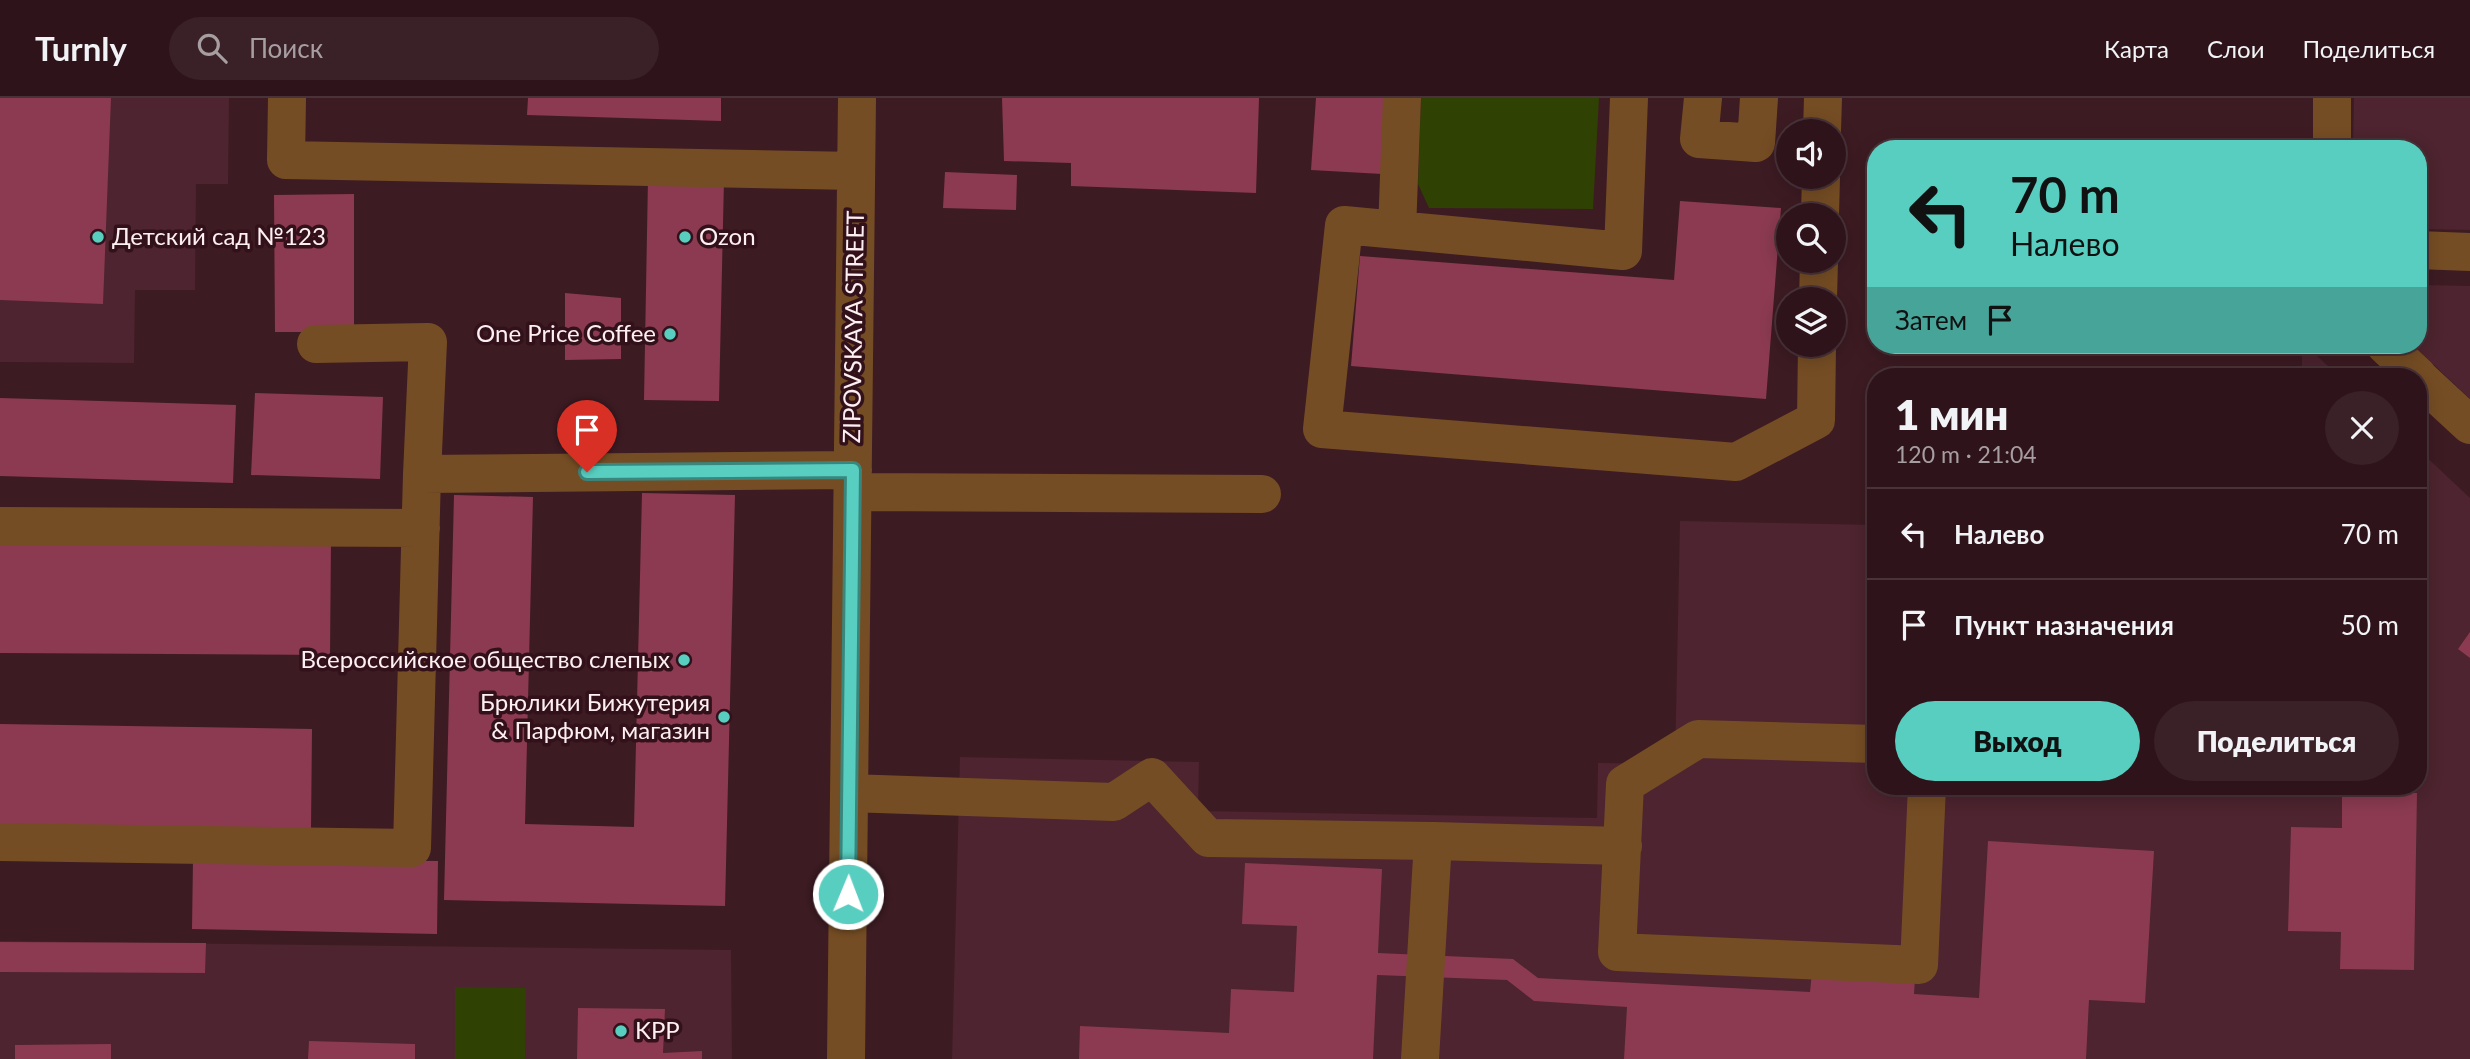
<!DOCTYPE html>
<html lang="ru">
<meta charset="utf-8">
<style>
:root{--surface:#2e141a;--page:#3a2127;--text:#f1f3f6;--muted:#a79ea2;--line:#493339;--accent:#58cec0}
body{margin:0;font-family:Lato,sans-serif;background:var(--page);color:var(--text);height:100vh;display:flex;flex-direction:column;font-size:26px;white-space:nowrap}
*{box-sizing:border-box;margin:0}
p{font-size:23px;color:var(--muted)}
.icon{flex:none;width:38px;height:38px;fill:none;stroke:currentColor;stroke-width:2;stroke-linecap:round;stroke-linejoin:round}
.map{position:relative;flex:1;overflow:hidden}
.panel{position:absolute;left:1867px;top:270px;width:560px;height:427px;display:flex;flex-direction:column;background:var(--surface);border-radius:28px;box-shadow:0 4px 18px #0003,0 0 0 2px var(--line)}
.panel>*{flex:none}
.hud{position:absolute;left:1867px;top:42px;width:560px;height:214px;border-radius:28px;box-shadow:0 4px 18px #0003,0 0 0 2px var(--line);background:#58cec0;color:#111;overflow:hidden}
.buttons{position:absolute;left:1776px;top:21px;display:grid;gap:14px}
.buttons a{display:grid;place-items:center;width:70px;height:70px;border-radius:50%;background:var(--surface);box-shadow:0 4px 18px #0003,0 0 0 2px var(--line);font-size:35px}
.pin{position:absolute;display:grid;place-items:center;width:60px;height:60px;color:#fff;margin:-72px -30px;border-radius:50% 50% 50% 0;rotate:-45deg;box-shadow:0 0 7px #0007}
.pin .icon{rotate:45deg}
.me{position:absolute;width:77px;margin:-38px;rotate:1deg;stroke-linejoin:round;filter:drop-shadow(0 0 5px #0008)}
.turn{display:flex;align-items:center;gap:24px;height:147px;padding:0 28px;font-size:32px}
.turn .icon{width:91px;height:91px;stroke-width:2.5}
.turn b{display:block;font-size:49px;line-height:60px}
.then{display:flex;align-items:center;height:66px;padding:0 28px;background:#0003;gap:14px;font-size:26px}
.round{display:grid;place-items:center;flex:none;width:74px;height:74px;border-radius:37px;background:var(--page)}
.summary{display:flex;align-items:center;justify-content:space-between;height:119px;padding:0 28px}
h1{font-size:42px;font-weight:800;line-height:52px}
.primary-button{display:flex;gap:14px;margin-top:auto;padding:14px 28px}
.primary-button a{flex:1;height:80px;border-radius:42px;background:var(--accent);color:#111;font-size:28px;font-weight:800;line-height:80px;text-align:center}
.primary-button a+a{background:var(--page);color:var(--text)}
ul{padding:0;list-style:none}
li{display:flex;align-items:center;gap:21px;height:91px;padding:0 28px;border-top:2px solid var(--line)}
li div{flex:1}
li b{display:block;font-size:26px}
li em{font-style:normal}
header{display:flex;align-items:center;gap:42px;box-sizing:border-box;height:98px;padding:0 35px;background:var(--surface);border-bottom:2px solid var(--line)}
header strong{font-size:33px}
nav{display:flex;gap:38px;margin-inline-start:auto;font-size:24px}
.search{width:490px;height:63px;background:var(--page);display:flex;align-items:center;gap:18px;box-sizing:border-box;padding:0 24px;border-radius:38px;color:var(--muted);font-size:26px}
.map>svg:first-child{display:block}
.built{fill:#4d242f}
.green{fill:#304104}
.building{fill:#8b3a51}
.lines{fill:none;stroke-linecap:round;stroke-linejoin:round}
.minor{stroke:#754d24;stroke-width:38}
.route-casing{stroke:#39867d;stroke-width:18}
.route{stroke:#58cec0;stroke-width:12}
.poi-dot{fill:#58cec0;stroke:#32111a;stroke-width:2.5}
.labels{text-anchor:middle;stroke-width:7;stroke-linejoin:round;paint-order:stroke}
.poi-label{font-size:24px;fill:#feeff2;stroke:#32111a;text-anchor:start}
.street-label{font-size:24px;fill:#feeff2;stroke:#32111a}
</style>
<header>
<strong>Turnly</strong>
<div class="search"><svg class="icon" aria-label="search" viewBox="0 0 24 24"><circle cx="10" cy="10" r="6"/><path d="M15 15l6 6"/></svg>Поиск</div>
<nav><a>Карта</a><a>Слои</a><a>Поделиться</a></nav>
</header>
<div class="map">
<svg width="2470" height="961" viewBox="0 0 2470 961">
<rect width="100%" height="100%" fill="#3d1b23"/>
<path class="built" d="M0 0H229L228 86H196L195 192H135L134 265 0 264Z
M2354 0H2470V132L2419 131 2418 51H2353Z
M2421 187 2470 188V301L2413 247H2418Z
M2302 247H2305L2339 278H2302Z
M2419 352 2470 400V961H952L960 659 1199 664 1198 713 1597 720 1598 665 1675 666 1680 423 1876 427V688H2418Z
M0 843 731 852 732 961H0Z"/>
<path class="green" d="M1421 0H1599L1593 111 1429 110 1418 86Z
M455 889 526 890 525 961H455Z"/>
<path class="building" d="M0 0H111L103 206 0 202Z
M528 0H721V23L527 17Z
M1002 0H1259L1256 95 1071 88V65L1004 63Z
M1316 0H1386L1382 76 1311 72Z
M945 74 1017 77 1016 112 943 110Z
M648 80 724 82 719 303 644 302Z
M354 96V234H275L274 97Z
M1680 103 1781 110 1766 301 1351 268 1360 158 1674 182Z
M565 195 621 200V261L565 262Z
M255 295 383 299 380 381 251 377Z
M0 300 236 307 233 385 0 378Z
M642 395 735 397 725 808 444 802 454 397 533 399 525 726 634 729Z
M0 439 331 442 330 557 0 555Z
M2470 534V560L2458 551Z
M0 626 312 631 311 733 0 728Z
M2342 694 2417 695 2414 872 2340 871 2341 834 2288 833 2291 729 2342 730Z
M1988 743 2154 753 2145 905 2089 902 2086 961H1624L1627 909 1534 903 1507 882 1377 877 1373 961H1079L1080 928 1229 935 1231 891 1294 894 1297 828 1242 826 1245 765 1382 771 1378 855 1513 861 1538 880 1810 894 1812 874 1915 880 1914 896 1979 900Z
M193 761 438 763 437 836 192 831Z
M0 844 206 845 205 875 0 874Z
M578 910 665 911 663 955 702 953V961H577Z
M309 943 415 946V961H308Z
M111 946V961H15V947Z"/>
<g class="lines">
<path class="minor" d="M287 0 286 62 856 73
M1629 0 1623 153 1344 127 1322 331 1736 364 1816 322 1817 247
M1703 0 1699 41 1756 45 1759 0
M1822 33 1823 0
M2332 51V0
M1820 117 1821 79
M1397 132 1402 0
M2418 152 2470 154
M1818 201 1819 163
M316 246 428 244 422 376
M2385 247 2418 278
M2418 279 2470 327
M853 394 1262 396
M0 428 421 430
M1876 646 1698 641 1625 686 1617 854 1919 867 1927 688
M849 695 1114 704 1152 679 1208 740 1433 743 1420 961
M1433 743 1623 748
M0 744 412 750 422 376 853 372
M846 961 857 0"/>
</g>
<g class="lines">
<g class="route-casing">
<path id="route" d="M587 374 853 372 848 796"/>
</g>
<use href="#route" class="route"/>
</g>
<g class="poi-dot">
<circle cx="98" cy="139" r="7"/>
<circle cx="685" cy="139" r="7"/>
<circle cx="670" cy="236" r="7"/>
<circle cx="684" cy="562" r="7"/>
<circle cx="724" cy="619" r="7"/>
<circle cx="621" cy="933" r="7"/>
</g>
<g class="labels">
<g class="poi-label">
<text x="112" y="147">Детский сад №123</text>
<text x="699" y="147">Ozon</text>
<text x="656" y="244" text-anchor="end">One Price Coffee</text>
<text x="670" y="570" text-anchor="end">Всероссийское общество слепых</text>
<text x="710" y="613" text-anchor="end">Брюлики Бижутерия<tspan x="710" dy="28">&amp; Парфюм, магазин</tspan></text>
<text x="635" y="941">KPP</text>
</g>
<g class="street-label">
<text transform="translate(854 229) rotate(-89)" y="8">ZIPOVSKAYA STREET</text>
</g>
</g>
</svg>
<div class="buttons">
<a><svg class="icon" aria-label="sound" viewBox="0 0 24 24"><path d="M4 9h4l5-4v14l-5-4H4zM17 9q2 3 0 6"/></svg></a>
<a><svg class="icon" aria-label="search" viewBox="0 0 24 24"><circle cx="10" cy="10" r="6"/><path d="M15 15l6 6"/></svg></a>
<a><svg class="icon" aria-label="layers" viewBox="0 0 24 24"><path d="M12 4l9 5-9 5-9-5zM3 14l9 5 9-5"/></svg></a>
</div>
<div class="pin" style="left:587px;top:374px;background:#d93025"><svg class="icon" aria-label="arrive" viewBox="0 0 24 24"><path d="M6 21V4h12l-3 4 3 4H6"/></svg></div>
<svg class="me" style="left:848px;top:796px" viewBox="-20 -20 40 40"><circle r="17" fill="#58cec0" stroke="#fff" stroke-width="3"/><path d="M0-11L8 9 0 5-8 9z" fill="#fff"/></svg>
<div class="hud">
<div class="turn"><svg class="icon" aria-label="left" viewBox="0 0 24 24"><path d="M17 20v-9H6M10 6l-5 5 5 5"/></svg><div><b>70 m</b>Налево</div></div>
<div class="then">Затем<svg class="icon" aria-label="arrive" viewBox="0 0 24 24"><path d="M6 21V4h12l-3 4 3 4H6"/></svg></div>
</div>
<section class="panel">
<div class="summary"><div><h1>1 мин</h1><p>120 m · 21:04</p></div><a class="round"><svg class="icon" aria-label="close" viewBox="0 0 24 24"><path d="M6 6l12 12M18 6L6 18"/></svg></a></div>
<ul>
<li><svg class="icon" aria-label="left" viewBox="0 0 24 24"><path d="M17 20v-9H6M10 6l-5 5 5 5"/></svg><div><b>Налево</b></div><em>70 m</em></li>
<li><svg class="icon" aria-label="arrive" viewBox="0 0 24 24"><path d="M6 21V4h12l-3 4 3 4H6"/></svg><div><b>Пункт назначения</b></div><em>50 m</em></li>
</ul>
<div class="primary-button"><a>Выход</a><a>Поделиться</a></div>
</section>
</div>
